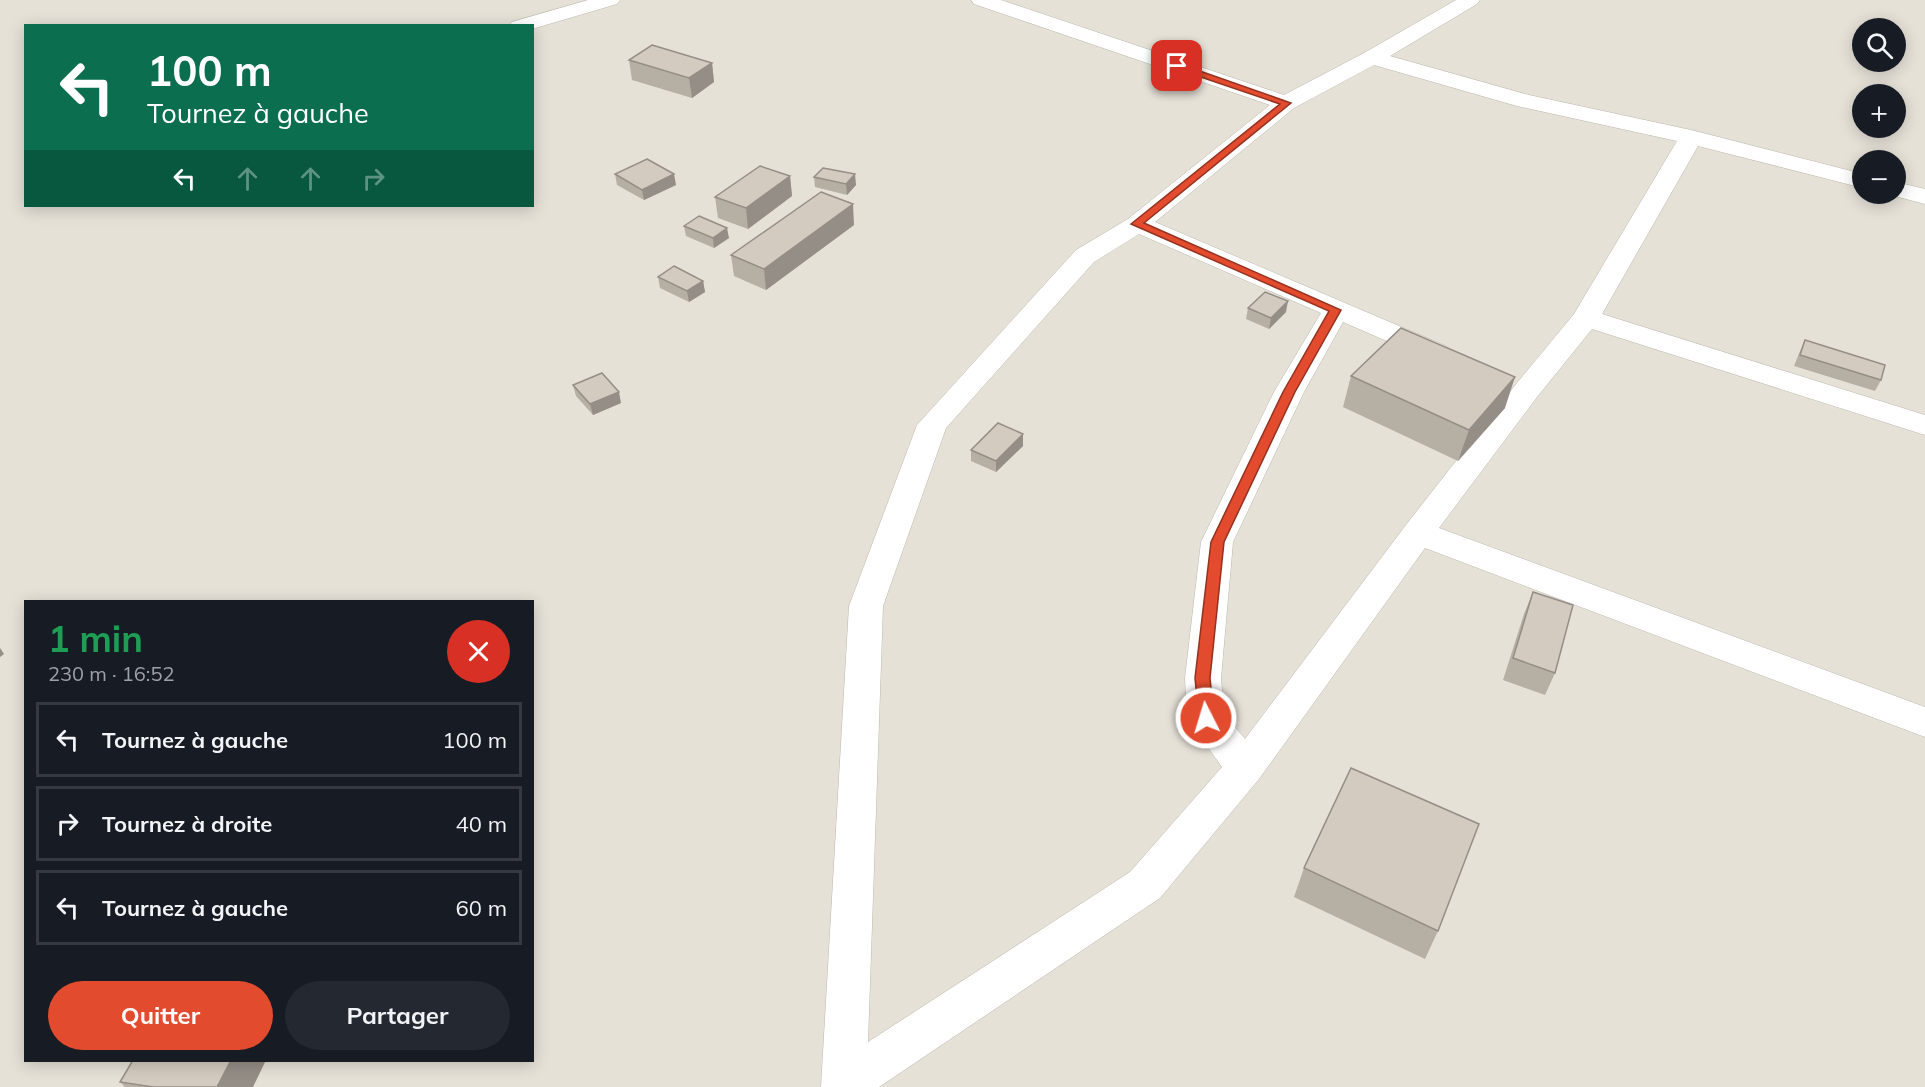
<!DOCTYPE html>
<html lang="fr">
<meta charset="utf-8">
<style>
:root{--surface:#171b24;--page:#242831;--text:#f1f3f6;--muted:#9ea1a6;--line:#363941;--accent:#e34b2f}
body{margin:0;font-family:Mulish,sans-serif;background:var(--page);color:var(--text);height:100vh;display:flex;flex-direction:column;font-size:22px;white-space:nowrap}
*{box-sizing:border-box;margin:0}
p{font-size:20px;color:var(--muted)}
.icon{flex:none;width:33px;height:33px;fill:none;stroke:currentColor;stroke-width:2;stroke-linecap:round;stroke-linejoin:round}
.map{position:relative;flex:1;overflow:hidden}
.drawer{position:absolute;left:24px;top:600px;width:510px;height:462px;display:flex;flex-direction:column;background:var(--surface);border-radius:0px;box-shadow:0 3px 15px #0003}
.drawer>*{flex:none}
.hud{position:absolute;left:24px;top:24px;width:510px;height:183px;border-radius:0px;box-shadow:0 3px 15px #0003;background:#0b6e4f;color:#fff;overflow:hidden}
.fabs{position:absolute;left:1852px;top:18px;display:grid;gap:12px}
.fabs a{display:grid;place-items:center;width:54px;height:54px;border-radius:50%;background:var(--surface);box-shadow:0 3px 15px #0003;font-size:30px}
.pin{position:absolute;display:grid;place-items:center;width:51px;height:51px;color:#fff;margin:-26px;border-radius:12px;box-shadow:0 3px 9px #0006}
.me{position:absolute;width:66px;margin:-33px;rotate:355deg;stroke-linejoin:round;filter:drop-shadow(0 0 4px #0008)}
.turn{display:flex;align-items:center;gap:21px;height:126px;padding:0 24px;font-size:27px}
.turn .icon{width:78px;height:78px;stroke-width:2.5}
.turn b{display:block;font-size:42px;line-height:51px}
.lanes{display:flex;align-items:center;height:57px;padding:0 24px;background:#0003;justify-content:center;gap:30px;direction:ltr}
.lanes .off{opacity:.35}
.round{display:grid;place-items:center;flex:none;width:63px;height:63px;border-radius:32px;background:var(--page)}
.overview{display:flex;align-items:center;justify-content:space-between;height:102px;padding:0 24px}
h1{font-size:36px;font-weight:700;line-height:45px;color:#1e9e55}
.action{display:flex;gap:12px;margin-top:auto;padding:12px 24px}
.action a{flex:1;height:69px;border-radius:36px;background:var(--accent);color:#fff;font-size:24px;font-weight:700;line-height:69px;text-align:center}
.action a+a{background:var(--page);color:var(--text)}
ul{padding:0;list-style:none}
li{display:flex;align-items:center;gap:18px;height:75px;margin:0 12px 9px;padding:0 12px;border:3px solid var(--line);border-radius:0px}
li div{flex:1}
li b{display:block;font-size:22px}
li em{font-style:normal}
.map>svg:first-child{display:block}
.residential{fill:#e6e1d7;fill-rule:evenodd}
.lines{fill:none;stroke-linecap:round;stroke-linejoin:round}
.minor-casing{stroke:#bdb7ac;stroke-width:1}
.minor{fill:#fff;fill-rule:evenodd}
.wall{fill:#b5afa4}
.shaded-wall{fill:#948e86}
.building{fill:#d3cbbf;stroke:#948e86;stroke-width:1.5}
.route{fill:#e34b2f;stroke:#94311f;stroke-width:1.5}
</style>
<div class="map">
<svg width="1925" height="1087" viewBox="0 0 1925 1087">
<rect width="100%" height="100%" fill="#f2efe8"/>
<path class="residential" d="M0 0H1925V1087H0ZM26 26H532V206H26ZM1863 28H1896V62H1863ZM1863 94H1896V128H1863ZM1863 160H1896V194H1863ZM26 602H532V1060H26Z"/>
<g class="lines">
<g class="minor-casing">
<path id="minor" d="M588 0H620L617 4 532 29V26H509L512 22Z
M971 0H1001L1284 95 1364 53 1456 0H1480L1477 4 1390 56 1529 95 1691 130 1863 174V188L1698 146 1602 314 1925 415V435L1592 329 1537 397 1439 528 1925 707V737L1425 548 1259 779 1160 898 879 1087H821L849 606 917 425 1076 250 1128 219 1270 105 974 4ZM1374 65 1517 106 1677 141 1574 314 1517 383 1406 525 1245 739 1224 714 1221 678 1233 542 1304 392 1343 322 1426 358 1436 361 1446 358 1450 352 1446 346 1155 222 1294 108ZM1139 234 1321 313 1274 392 1201 542 1185 678 1187 718 1222 767 1130 872 868 1042 883 606 946 428 1094 262Z
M1896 182 1925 189V204L1887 194H1896Z"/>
</g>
<use href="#minor" class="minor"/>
</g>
<path class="wall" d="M629 60 712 63 714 82 692 98 632 80Z
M615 174 676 185 644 200 617 185Z
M790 176 792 196 748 229 718 218 715 197Z
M814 177 856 185 847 195 815 187Z
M854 225 766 290 734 276 731 255Z
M684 226 729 238 714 248 686 236Z
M658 277 703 281 705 292 689 302 660 288Z
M1248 308 1286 312 1269 329 1246 319Z
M1805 340 1881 380 1875 391 1794 366 1800 351Z
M1351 376 1505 408 1458 461 1343 407Z
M573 385 621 403 593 415 576 396Z
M1023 446 996 472 971 461V450Z
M1533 592 1555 673 1545 695 1503 680 1524 614Z
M1304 868 1438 931 1425 959 1294 897Z
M120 1082 253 1087H125Z"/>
<path class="shaded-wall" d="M712 63 714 82 692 98 689 78Z
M674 174 676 185 644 200 642 190Z
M855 174 856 185 847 195 846 184Z
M790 176 792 196 748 229 746 208Z
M853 204 854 225 766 290 764 269Z
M727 228 729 238 714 248 713 238Z
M703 281 705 292 689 302 687 291Z
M1288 301 1286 312 1269 329 1271 318Z
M1515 377 1505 408 1458 461 1469 430Z
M619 392 621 403 593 415 590 404Z
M1023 434V446L996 472V461Z
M0 648 4 654 0 657Z
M231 1060H266L253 1087H217Z"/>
<path class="building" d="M652 45 712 63 689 78 629 60Z
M647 159 674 174 642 190 615 174Z
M760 166 790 176 746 208 715 197Z
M823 168 855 174 846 184 814 177Z
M821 192 853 204 764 269 731 255Z
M699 216 727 228 713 238 684 226Z
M674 266 703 281 687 291 658 277Z
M1265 292 1288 301 1271 318 1248 308Z
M1401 328 1515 377 1469 430 1351 376Z
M1805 340 1885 365 1881 380 1800 355Z
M602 373 619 392 590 404 573 385Z
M998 423 1023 434 996 461 971 450Z
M1533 592 1573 605 1555 673 1513 658Z
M1351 768 1479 824 1438 931 1304 868Z
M133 1060H231L217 1087H153L120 1082Z"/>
<path class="route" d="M1174 64H1180L1291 103 1144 223 1341 310 1295 392 1224 542 1210 678 1214 718 1212 723H1201L1199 718 1195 678 1211 542 1283 392 1329 311 1131 224 1280 104 1174 68Z"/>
</svg>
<div class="fabs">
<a><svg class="icon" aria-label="search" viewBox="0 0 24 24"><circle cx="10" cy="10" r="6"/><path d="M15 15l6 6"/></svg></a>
<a>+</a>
<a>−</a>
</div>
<div class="pin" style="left:1177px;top:66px;background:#d93025"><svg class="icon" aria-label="arrive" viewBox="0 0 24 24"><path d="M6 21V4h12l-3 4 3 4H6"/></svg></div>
<svg class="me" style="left:1206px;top:718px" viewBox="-20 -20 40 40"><circle r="17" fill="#e34b2f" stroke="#fff" stroke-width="3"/><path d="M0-11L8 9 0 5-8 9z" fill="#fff"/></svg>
<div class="hud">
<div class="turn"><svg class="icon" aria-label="left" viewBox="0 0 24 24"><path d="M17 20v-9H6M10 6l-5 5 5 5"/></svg><div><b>100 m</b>Tournez à gauche</div></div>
<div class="lanes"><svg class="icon" aria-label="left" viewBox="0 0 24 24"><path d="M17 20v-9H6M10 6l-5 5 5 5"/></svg><svg class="icon off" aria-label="ahead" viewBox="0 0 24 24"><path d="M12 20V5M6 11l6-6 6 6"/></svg><svg class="icon off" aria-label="ahead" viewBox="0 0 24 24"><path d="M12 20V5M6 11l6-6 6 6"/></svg><svg class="icon off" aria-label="right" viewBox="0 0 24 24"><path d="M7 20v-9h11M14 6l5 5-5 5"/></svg></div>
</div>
<section class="drawer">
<div class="overview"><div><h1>1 min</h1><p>230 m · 16:52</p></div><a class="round" style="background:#d93025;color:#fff"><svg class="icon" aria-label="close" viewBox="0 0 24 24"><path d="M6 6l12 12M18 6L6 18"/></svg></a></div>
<ul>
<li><svg class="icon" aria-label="left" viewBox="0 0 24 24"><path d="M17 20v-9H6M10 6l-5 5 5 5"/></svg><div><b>Tournez à gauche</b></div><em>100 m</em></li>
<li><svg class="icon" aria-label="right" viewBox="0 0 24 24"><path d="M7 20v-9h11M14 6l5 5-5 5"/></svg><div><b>Tournez à droite</b></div><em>40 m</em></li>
<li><svg class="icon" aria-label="left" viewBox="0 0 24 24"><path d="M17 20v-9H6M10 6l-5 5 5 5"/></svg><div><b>Tournez à gauche</b></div><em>60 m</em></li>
</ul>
<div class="action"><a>Quitter</a><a>Partager</a></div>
</section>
</div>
